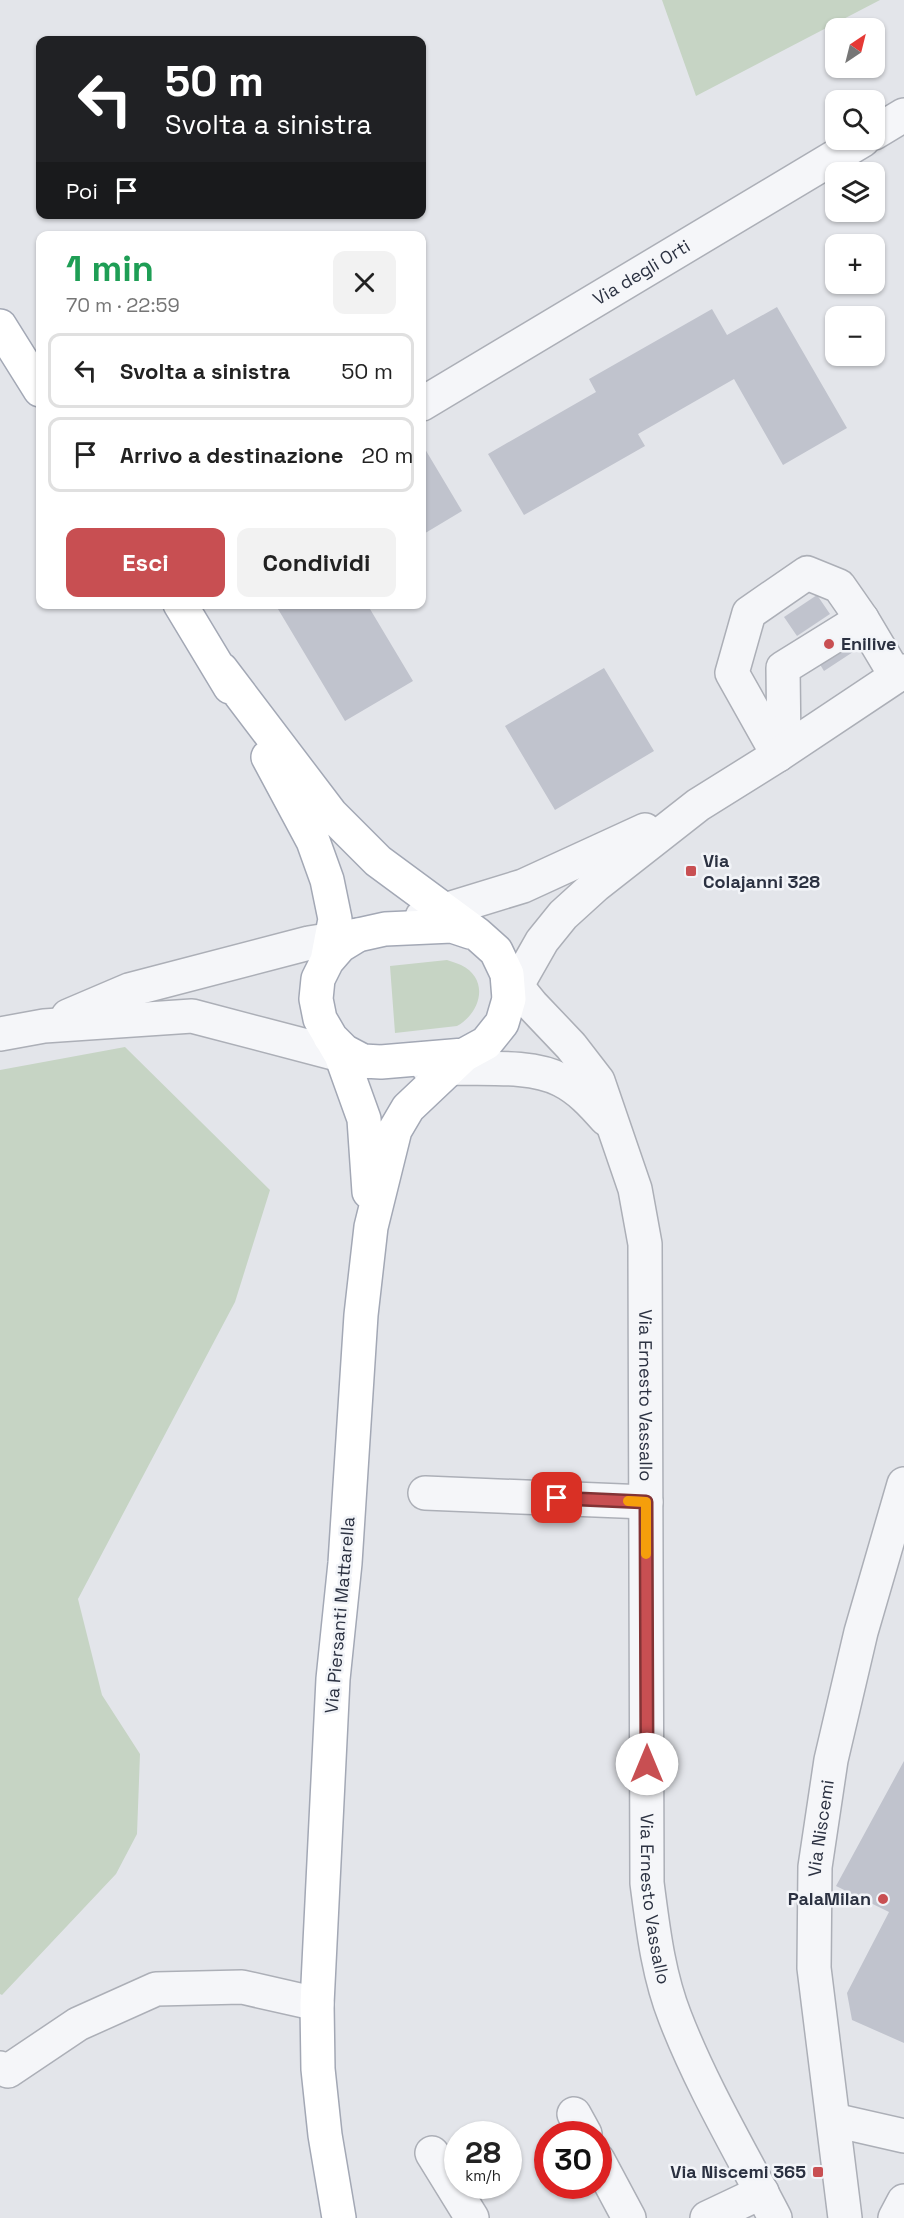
<!DOCTYPE html>
<html lang="it">
<meta charset="utf-8">
<style>
:root{--surface:#fff;--page:#f2f2f2;--text:#222;--muted:#767676;--line:#e0e0e0;--accent:#c84f52}
body{margin:0;font-family:"Space Grotesk",sans-serif;background:var(--page);color:var(--text);height:100vh;display:flex;flex-direction:column;font-size:22px;white-space:nowrap}
*{box-sizing:border-box;margin:0}
p{font-size:20px;color:var(--muted)}
.icon{flex:none;width:33px;height:33px;fill:none;stroke:currentColor;stroke-width:2;stroke-linecap:round;stroke-linejoin:round}
.map{position:relative;flex:1;overflow:hidden}
.sheet{position:absolute;left:36px;top:231px;width:390px;height:378px;display:flex;flex-direction:column;background:var(--surface);border-radius:12px;box-shadow:0 2px 4px #0004}
.sheet>*{flex:none}
.banner{position:absolute;left:36px;top:36px;width:390px;height:183px;border-radius:12px;box-shadow:0 2px 4px #0004;background:#202124;color:#fff;overflow:hidden}
.needle{width:39px;rotate:35deg}
.controls{position:absolute;left:825px;top:18px;display:grid;gap:12px}
.controls a{display:grid;place-items:center;width:60px;height:60px;border-radius:12px;background:var(--surface);box-shadow:0 2px 4px #0004;font-size:30px}
.speed{position:absolute;left:444px;top:2121px;display:flex;gap:12px;font-size:30px;font-weight:700;text-align:center}
.speed>*{display:grid;place-content:center;width:78px;height:78px;border-radius:50%;background:var(--surface);box-shadow:0 2px 4px #0004;line-height:1}
.speed small{font-size:15px;font-weight:400}
.speed .limit{border:9px solid #d22;background:#fff;color:#111}
.pin{position:absolute;display:grid;place-items:center;width:51px;height:51px;color:#fff;margin:-26px;border-radius:12px;box-shadow:0 3px 9px #0006}
.me{position:absolute;width:66px;margin:-33px;rotate:0deg;stroke-linejoin:round;filter:drop-shadow(0 0 4px #0008)}
.turn{display:flex;align-items:center;gap:21px;height:126px;padding:0 30px;font-size:27px}
.turn .icon{width:78px;height:78px;stroke-width:2.5}
.turn b{display:block;font-size:42px;line-height:51px}
.then{display:flex;align-items:center;height:57px;padding:0 30px;background:#0003;gap:12px;font-size:22px}
.round{display:grid;place-items:center;flex:none;width:63px;height:63px;border-radius:12px;background:var(--page)}
.head{display:flex;align-items:center;justify-content:space-between;height:102px;padding:0 30px}
h1{font-size:36px;font-weight:800;line-height:45px;color:#1e9e55}
.action{display:flex;gap:12px;margin-top:auto;padding:12px 30px}
.action a{flex:1;height:69px;border-radius:12px;background:var(--accent);color:#fff;font-size:24px;font-weight:800;line-height:69px;text-align:center}
.action a+a{background:var(--page);color:var(--text)}
ul{padding:0;list-style:none}
li{display:flex;align-items:center;gap:18px;height:75px;margin:0 12px 9px;padding:0 18px;border:3px solid var(--line);border-radius:12px}
li div{flex:1}
li b{display:block;font-size:22px}
li em{font-style:normal}
.map>svg:first-child{display:block}
.green{fill:#c6d4c4}
.building{fill:#c0c3cd}
.lines{fill:none;stroke-linecap:round;stroke-linejoin:round}
.minor-casing{stroke:#acafb7;stroke-width:36}
.major-casing{stroke:#a3a8b5;stroke-width:36}
.minor{stroke:#f5f6f9;stroke-width:33}
.major{stroke:#fff;stroke-width:33}
.route-casing{stroke:#823335;stroke-width:15}
.route{stroke:#c84f52;stroke-width:10}
.slow{stroke:#f59e0b;stroke-width:10}
.poi-dot{fill:#c84f52;stroke:#f2f4f8;stroke-width:2}
.labels{text-anchor:middle;stroke-width:5;stroke-linejoin:round;paint-order:stroke}
.street-label{font-size:18px;fill:#2b3141;stroke:#f2f4f8}
.poi-label{font-size:18px;font-weight:bold;fill:#2b3141;stroke:#f2f4f8;text-anchor:start}
</style>
<div class="map">
<svg width="904" height="2218" viewBox="0 0 904 2218">
<rect width="100%" height="100%" fill="#e3e5ea"/>
<path class="green" d="M662 0H880L696 96Z
M447 960C452 962 457 963 461 965 490 979 481 1013 457 1026L395 1033 390 966Z
M125 1047 270 1190 235 1302 78 1599 102 1695 140 1754 137 1834 116 1874 2 1995 0 1994V1070Z"/>
<path class="building" d="M777 307 847 428 783 465 734 379 638 434 645 446 524 515 488 454 596 392 589 379 712 309 727 335Z
M422 444 462 511 422 535Z
M817 595 830 614 797 636 784 617Z
M275 604H367L413 681 345 721Z
M836 620 856 650 824 671 805 640Z
M604 668 654 751 555 810 505 726Z
M904 1761V2043L852 2020 847 1993 889 1912 836 1886Z"/>
<g class="lines">
<g class="minor-casing">
<g id="minor">
<path d="M874 133 904 115"/>
<path id="s1" d="M422 404 863 140"/>
<path d="M784 750 783 668 862 619 896 676"/>
<path d="M778 755 732 673 749 613 807 573 839 586 862 619"/>
<path d="M422 917 523 886 645 830"/>
<path id="s2" d="M507 974 532 1005 571 1046 598 1081 635 1189 645 1244 647 1883C653 1928 658 1974 675 2017 702 2087 741 2152 775 2218"/>
<path d="M509 999 542 941 563 915 596 885 698 805 778 755 904 671"/>
<path d="M68 1016 129 990 309 943 358 935"/>
<path d="M0 1034 44 1026 192 1016 360 1060"/>
<path d="M428 1067C466 1071 528 1062 561 1080 579 1089 592 1103 606 1119"/>
<path d="M425 1493 646 1502"/>
<path d="M0 2068 8 2071 78 2024 156 1989 242 1987 317 2004"/>
<path d="M574 2114 585 2134"/>
<path d="M834 2120 904 2136"/>
<path d="M432 2153 472 2218"/>
<path d="M598 2160 629 2218"/>
<path d="M707 2218 762 2192"/>
<path id="s3" d="M845 2218 814 1968 815 1867 831 1760 861 1632 904 1484"/>
<path d="M895 2218 904 2201"/>
</g>
</g>
<g class="major-casing">
<path id="major" d="M0 326 40 390
M180 604 230 687
M221 669 331 814 378 861 477 934 496 951 507 974 509 999 502 1023 486 1043 464 1055 408 1108 395 1130 371 1227 361 1315 345 1563 333 1679 317 2004 318 2069 325 2135 339 2218
M268 757 313 841 327 880 335 919 327 961
M330 1037 344 1051 363 1061 381 1062 464 1055
M369 1192 364 1119 341 1055 320 1019 316 999 318 979 327 961 340 946 358 935 385 929 452 926 470 932"/>
</g>
<use href="#minor" class="minor"/>
<use href="#major" class="major"/>
</g>
<g class="lines">
<g class="route-casing">
<path id="route" d="M557 1498 646 1502 647 1764"/>
</g>
<use href="#route" class="route"/>
<path class="slow" d="M628 1501 646 1502V1554"/>
</g>
<g class="poi-dot">
<circle cx="829" cy="644" r="6"/>
<rect x="685" y="865" width="12" height="12" rx="3"/>
<circle cx="883" cy="1899" r="6"/>
<rect x="812" y="2166" width="12" height="12" rx="3"/>
</g>
<g class="labels">
<g class="street-label">
<text dy="6" stroke="none"><textPath href="#s1" startOffset="256">Via degli Orti</textPath></text>
<text dy="6" stroke="none"><textPath href="#s2" startOffset="462">Via Ernesto Vassallo</textPath></text>
<text transform="translate(340 1615) rotate(-85)" y="6">Via Piersanti Mattarella</text>
<text dy="6" stroke="none"><textPath href="#s3" startOffset="392">Via Niscemi</textPath></text>
<text dy="6" stroke="none"><textPath href="#s2" startOffset="966">Via Ernesto Vassallo</textPath></text>
</g>
<g class="poi-label">
<text x="841" y="650">Enilive</text>
<text x="703" y="867">Via<tspan x="703" dy="21">Colajanni 328</tspan></text>
<text x="871" y="1905" text-anchor="end">PalaMilan</text>
<text x="806" y="2178" text-anchor="end">Via Niscemi 365</text>
</g>
</g>
</svg>
<div class="controls">
<a><svg class="needle" viewBox="-14 -14 28 28"><path d="M0-13l5 13h-10z" fill="#e53935"/><path d="M0 13l5-13h-10z" fill="#767676"/></svg></a>
<a><svg class="icon" aria-label="search" viewBox="0 0 24 24"><circle cx="10" cy="10" r="6"/><path d="M15 15l6 6"/></svg></a>
<a><svg class="icon" aria-label="layers" viewBox="0 0 24 24"><path d="M12 4l9 5-9 5-9-5zM3 14l9 5 9-5"/></svg></a>
<a>+</a>
<a>−</a>
</div>
<div class="speed"><div>28<small>km/h</small></div><div class="limit">30</div></div>
<div class="pin" style="left:557px;top:1498px;background:#d93025"><svg class="icon" aria-label="arrive" viewBox="0 0 24 24"><path d="M6 21V4h12l-3 4 3 4H6"/></svg></div>
<svg class="me" style="left:647px;top:1764px" viewBox="-20 -20 40 40"><circle r="19" fill="#fff"/><path d="M0-13L10 11 0 6-10 11z" fill="#c84f52"/></svg>
<div class="banner">
<div class="turn"><svg class="icon" aria-label="left" viewBox="0 0 24 24"><path d="M17 20v-9H6M10 6l-5 5 5 5"/></svg><div><b>50 m</b>Svolta a sinistra</div></div>
<div class="then">Poi<svg class="icon" aria-label="arrive" viewBox="0 0 24 24"><path d="M6 21V4h12l-3 4 3 4H6"/></svg></div>
</div>
<section class="sheet">
<div class="head"><div><h1>1 min</h1><p>70 m · 22:59</p></div><a class="round"><svg class="icon" aria-label="close" viewBox="0 0 24 24"><path d="M6 6l12 12M18 6L6 18"/></svg></a></div>
<ul>
<li><svg class="icon" aria-label="left" viewBox="0 0 24 24"><path d="M17 20v-9H6M10 6l-5 5 5 5"/></svg><div><b>Svolta a sinistra</b></div><em>50 m</em></li>
<li><svg class="icon" aria-label="arrive" viewBox="0 0 24 24"><path d="M6 21V4h12l-3 4 3 4H6"/></svg><div><b>Arrivo a destinazione</b></div><em>20 m</em></li>
</ul>
<div class="action"><a>Esci</a><a>Condividi</a></div>
</section>
</div>
